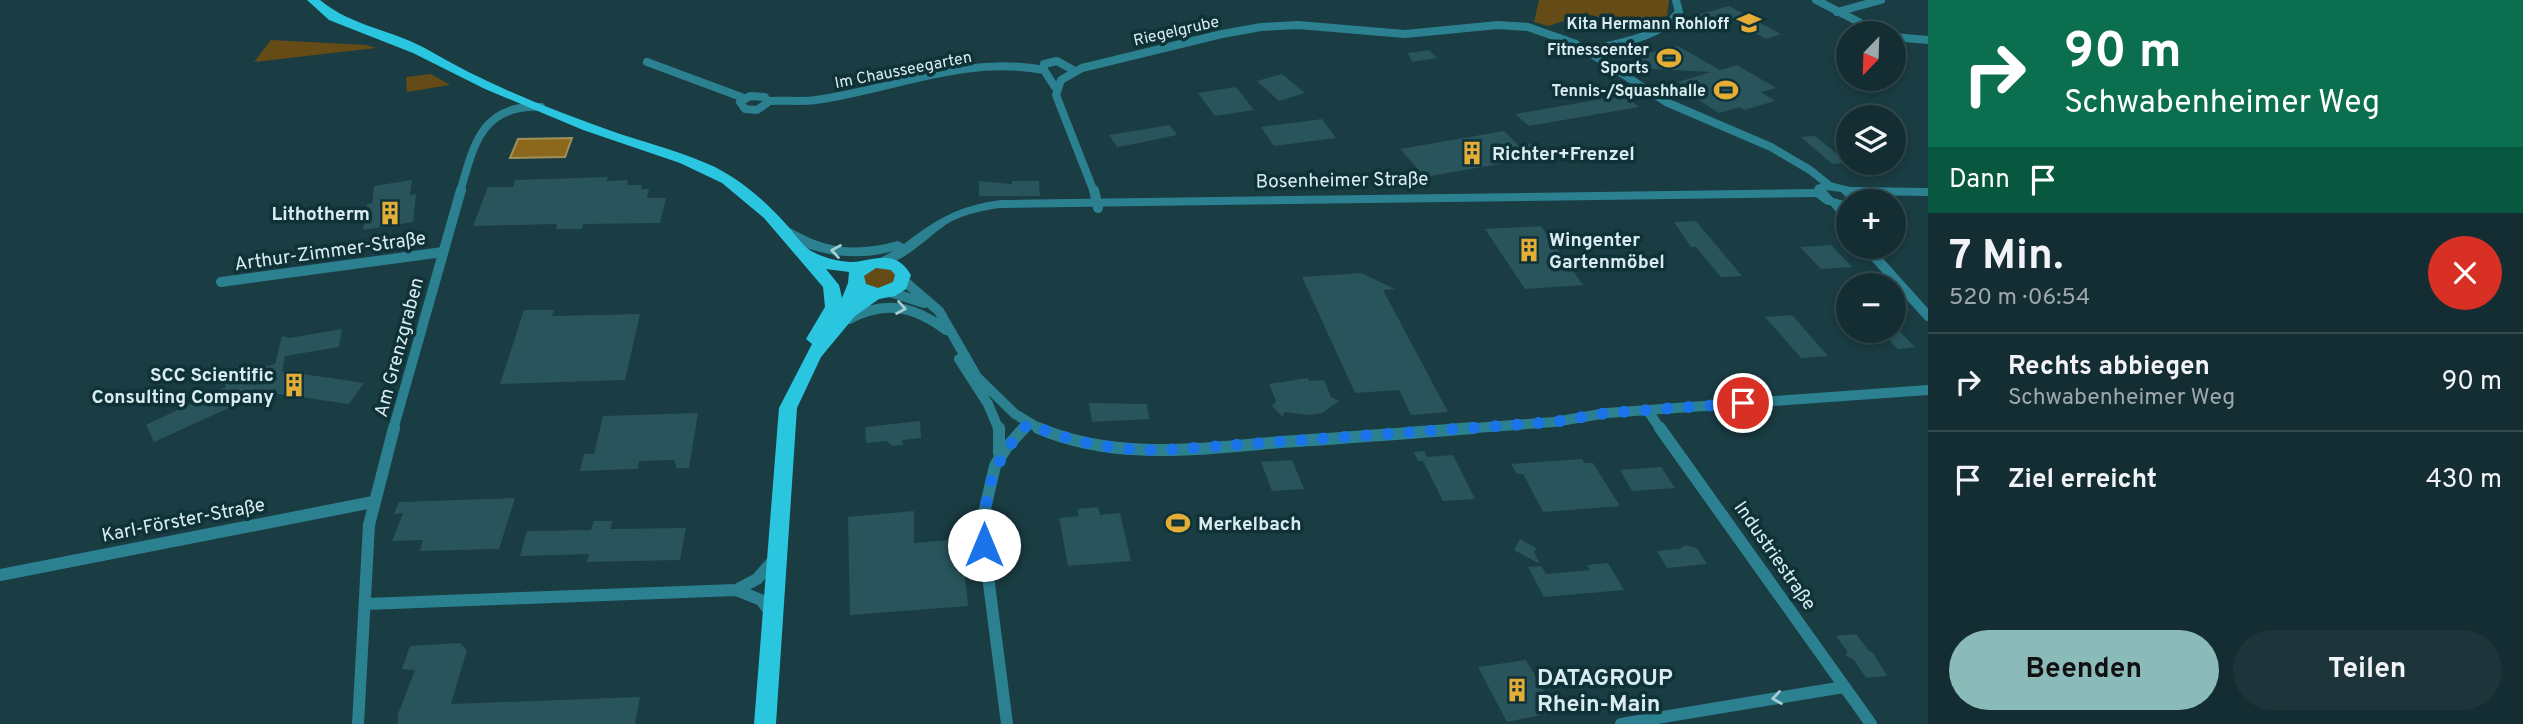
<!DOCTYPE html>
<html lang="de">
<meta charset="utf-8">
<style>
:root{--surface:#142d32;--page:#1d353a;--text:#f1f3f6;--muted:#9da8ac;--line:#33494d;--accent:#8bbbb9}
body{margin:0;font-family:Overpass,sans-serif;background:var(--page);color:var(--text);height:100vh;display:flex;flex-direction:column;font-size:26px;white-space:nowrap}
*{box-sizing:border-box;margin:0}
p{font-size:23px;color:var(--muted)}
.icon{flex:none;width:38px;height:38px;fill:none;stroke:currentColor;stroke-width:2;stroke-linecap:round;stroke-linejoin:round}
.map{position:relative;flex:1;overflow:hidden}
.side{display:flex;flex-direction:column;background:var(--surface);width:595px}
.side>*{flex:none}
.hud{background:#0b6e4f;color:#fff;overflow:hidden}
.needle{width:46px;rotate:203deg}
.controls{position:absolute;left:1836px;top:21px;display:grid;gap:14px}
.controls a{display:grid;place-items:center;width:70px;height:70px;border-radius:50%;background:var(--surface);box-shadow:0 4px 10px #0003,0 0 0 2px var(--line);font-size:35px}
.pin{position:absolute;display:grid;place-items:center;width:60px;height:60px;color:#fff;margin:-30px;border:4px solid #fff;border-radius:50%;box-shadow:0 2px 7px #0007}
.me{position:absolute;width:77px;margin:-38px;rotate:0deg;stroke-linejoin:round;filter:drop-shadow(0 0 5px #0008)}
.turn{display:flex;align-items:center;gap:24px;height:147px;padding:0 21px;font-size:32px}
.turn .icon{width:91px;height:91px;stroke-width:2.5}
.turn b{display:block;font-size:49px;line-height:60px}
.then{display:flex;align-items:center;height:66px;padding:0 21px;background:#0003;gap:14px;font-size:26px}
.round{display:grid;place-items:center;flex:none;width:74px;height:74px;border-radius:37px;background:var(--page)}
.headline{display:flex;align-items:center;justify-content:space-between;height:119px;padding:0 21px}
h1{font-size:42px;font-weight:700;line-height:52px}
.action{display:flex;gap:14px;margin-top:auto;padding:14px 21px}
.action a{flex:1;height:80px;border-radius:42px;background:var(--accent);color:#111;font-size:28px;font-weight:700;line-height:80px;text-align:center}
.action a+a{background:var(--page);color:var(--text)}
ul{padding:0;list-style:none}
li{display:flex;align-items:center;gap:21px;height:98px;padding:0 21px;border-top:2px solid var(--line)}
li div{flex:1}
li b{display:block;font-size:26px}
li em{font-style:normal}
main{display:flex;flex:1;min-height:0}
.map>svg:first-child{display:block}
.green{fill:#654b16}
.water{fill:#8b681c;stroke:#a2905c;stroke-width:2}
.building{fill:#29545c}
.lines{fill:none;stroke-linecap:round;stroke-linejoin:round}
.minor-far2{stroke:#2c8191;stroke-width:8}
.minor-far1{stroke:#2c8191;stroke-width:10}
.minor{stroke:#2c8191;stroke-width:12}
.tertiary{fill:#2c8191;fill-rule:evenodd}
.primary{fill:#2ac6df;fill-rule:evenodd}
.oneway{stroke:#a5ccd4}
.route{stroke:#1a73e8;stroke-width:12;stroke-dasharray:0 21.6}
.labels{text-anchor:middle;stroke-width:7;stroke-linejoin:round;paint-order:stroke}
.far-poi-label{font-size:16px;font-weight:bold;fill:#d9ecf0;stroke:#0f3238;text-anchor:end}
.far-street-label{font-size:16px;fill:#d9ecf0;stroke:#0f3238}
.poi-label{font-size:19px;font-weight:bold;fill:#d9ecf0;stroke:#0f3238;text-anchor:start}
.street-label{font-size:19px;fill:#d9ecf0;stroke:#0f3238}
.near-poi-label{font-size:23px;font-weight:bold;fill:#d9ecf0;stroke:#0f3238;text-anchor:start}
</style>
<main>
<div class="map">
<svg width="1928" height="724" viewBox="0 0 1928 724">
<rect width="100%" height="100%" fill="#1a3c43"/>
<path class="green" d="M1539 0H1669L1667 16 1647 28 1586 14 1548 26 1534 22Z
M271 40 366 45 376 48 254 62Z
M431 74 450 85 407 92 406 77Z
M870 267 891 268 897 275 894 283 878 289 863 284 862 273Z"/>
<path class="water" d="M572 138 565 157 510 158 518 139Z"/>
<path class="building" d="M1729 6 1766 26 1781 34 1766 39 1733 21 1711 26 1693 16Z
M1678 46 1720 70 1737 65 1776 88 1761 92 1775 101 1744 110 1740 107 1719 113 1680 88 1685 87 1678 82 1711 72 1637 68 1636 60 1641 55Z
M1429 50 1437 58 1412 62 1408 53Z
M1282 74 1305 93 1279 101 1257 81Z
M1236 87 1254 110 1215 116 1198 93Z
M1624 95 1639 107 1529 126 1515 114Z
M1322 119 1336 138 1274 146 1261 127Z
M1170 125 1177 135 1129 145 1117 147 1109 135Z
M1504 131 1519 146 1532 144 1545 156 1425 177 1400 149Z
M1815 136 1848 163 1832 164 1801 137Z
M608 177 606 181 628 180 627 185H642L641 189H649L647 198H666L660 223 583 224 582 229H556L557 224 473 226 488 187H513L515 180Z
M412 180 410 195 416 194 413 222 363 230 367 204 372 203 374 186Z
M979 181 1012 184V181H1039L1040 196H979Z
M1696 221 1742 276 1721 277 1696 247H1691L1674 222Z
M1541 226 1583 285 1525 289 1485 229Z
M1831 245 1852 267 1821 269 1800 247Z
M1361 273 1395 289 1383 290 1448 412 1411 415 1399 390 1355 393 1302 277Z
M524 310H554L552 316 640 314 625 380 500 384Z
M1792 315 1828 356 1801 358 1765 317Z
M342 329 339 347 285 356 282 371 364 383 349 404 272 393 255 396 154 442 146 425 226 387 220 374 239 366 243 373 275 364 282 336 289 338Z
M1881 331H1899L1915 347 1898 349Z
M1308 378 1309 381 1324 380 1331 397 1339 401 1322 413 1310 415 1284 412 1283 417 1272 406 1276 401 1269 384Z
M1089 403 1147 404 1149 419 1092 422Z
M698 413 689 468H677L674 460 639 461 638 469 580 471 584 454H594L603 416Z
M920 421 921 438 902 440 903 445 892 446 887 441 866 443 865 427Z
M1424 451 1427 457 1453 455 1475 499 1443 501 1423 461H1418L1414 452Z
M1582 459 1584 463H1593L1620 506 1543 512 1523 474H1517L1511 464Z
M1292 460 1304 489 1272 491 1261 462Z
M1661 467 1675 488 1632 491 1620 470Z
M515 498 499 549 420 551 423 540 392 541 403 513 394 514 399 502Z
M1098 507 1100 515 1120 513 1131 561 1068 566 1059 518 1079 516 1077 509Z
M914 511V543L961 539 968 606 850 615 848 517Z
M594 521H613L610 529 686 528 680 560 587 562 589 554 520 556 527 531 591 530Z
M1520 539 1536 548 1534 552 1540 564 1514 550Z
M1685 545 1697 548 1707 564 1667 568 1657 551 1680 549Z
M1608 563 1624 590 1544 597 1528 567 1541 566 1546 574 1590 570 1587 565Z
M1856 634 1869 651 1873 653 1887 676 1866 678 1854 660 1846 656 1847 651 1836 636Z
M460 643 467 650 451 704 640 697 635 724H398V714L415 670 402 669 410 646Z
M1526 660 1556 712 1507 722 1478 667Z"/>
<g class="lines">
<path class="minor-far2" d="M1816 0 1880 33
M1837 12 1881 0
M1894 37 1928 40
M1586 51C1617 43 1659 39 1679 12L1676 0
M647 62 744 98
M1055 87 1044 70V64L1057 61 1075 71
M750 96 765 97 767 103 757 110 745 109 740 102Z
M768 101C784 100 800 102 816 100 893 89 966 55 1044 70
M460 192C474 145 481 104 541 107
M1094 192 1056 95 1061 80 1082 68 1222 34 1261 27 1298 25 1405 34 1498 25 1528 27 1576 44 1666 102 1771 147 1810 170 1830 186"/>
<path class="minor-far1" d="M1094 190 1098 208
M1836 204 1848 219
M1866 247 1928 316
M903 280 939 311 977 377 1015 414 1042 430
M221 282 443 252
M890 292 924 303
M849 319C885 300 914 306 946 330
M959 359 988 404 999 430
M1648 411 1661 430
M393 430 461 190
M1023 430 1028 424
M1449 430 1554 422 1607 413 1928 390"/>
<path class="minor" d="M999 428V453
M1038 428C1115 461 1199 449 1281 442 1345 438 1409 433 1473 428
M1660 428 1871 724
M0 575 373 502
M736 590 761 600 771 613
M366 604 736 590 757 579 772 562
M358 724 369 525 394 428
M1007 724 984 545V513L995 466 1006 448 1024 428
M1621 724 1844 687"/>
<path class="tertiary" d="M1830 182 1850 187 1928 188V196L1858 195 1862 201H1850L1841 192 1826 190 1833 198 1848 202V210L1825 204 1816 197 1000 208C983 210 967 214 952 221 931 232 901 269 876 264L875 261 893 251C859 262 802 256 776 229L782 225C792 228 802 235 812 239 841 251 868 249 898 241L904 244C936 219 958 206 1000 200L1814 189 1816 185Z"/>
<path class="primary" d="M307 0H320C352 27 395 30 430 51 488 85 556 112 620 134 652 144 684 153 715 167 742 181 765 201 785 223 794 232 803 248 815 253 827 259 847 264 861 261 884 257 897 253 911 275L906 289 895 296 879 299 855 316 821 357 797 408 776 724H754L779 408 812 344 806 339 825 307 823 287 764 218 722 183 680 163 583 130 485 89 413 53 329 20ZM876 268 891 270 895 275 893 282 878 288 866 284 864 276ZM826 269 849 272 848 283 842 298 839 285Z"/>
</g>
<defs><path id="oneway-chevron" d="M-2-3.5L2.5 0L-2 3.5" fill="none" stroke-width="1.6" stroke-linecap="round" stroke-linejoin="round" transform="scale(1.75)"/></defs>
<g class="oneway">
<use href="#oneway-chevron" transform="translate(836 251) rotate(-171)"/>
<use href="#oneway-chevron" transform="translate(901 308) rotate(9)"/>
<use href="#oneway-chevron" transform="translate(1777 698) rotate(171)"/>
</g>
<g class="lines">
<path class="route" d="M984 545C984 490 990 465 1028 424 1074 443 1116 451 1165 450L1554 422 1607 413 1743 403"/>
</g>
<defs>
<g id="school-bare" transform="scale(1.89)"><path d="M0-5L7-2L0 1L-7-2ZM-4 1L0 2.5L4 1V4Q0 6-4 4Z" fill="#e5ad35" stroke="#0f3238" stroke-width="2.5" paint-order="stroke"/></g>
<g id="stadium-bare" transform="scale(1.89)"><path d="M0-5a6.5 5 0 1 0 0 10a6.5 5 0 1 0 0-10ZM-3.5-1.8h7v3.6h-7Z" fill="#e5ad35" stroke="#0f3238" stroke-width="2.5" paint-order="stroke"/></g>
<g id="building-bare" transform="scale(1.89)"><path d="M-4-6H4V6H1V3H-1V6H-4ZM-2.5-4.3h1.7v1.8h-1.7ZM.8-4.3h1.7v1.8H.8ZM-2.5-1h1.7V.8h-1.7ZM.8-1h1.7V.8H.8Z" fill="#e5ad35" stroke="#0f3238" stroke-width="2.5" paint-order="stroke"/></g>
</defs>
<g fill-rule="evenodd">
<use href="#school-bare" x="1749" y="23"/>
<use href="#stadium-bare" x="1669" y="58"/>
<use href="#stadium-bare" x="1726" y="90"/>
<use href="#building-bare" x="1472" y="153"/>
<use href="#building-bare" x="390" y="213"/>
<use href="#building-bare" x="1529" y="250"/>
<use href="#building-bare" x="294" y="385"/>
<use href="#stadium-bare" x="1178" y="523"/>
<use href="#building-bare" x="1517" y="690"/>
</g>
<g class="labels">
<g class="far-poi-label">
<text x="1729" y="29">Kita Hermann Rohloff</text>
<text x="1649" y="55">Fitnesscenter<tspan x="1649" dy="18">Sports</tspan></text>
<text x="1706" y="96">Tennis-/Squashhalle</text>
</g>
<g class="far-street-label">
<text transform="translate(1176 30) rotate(-13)" y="6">Riegelgrube</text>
<text transform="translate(903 69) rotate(-11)" y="6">Im Chausseegarten</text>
</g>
<g class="poi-label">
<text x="1492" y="160">Richter+Frenzel</text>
<text x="370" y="220" text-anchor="end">Lithotherm</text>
<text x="1549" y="246">Wingenter<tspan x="1549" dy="22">Gartenmöbel</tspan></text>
<text x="274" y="381" text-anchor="end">SCC Scientific<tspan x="274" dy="22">Consulting Company</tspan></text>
<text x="1198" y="530">Merkelbach</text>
</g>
<g class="street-label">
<text transform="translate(1342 179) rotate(-1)" y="7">Bosenheimer Straße</text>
<text transform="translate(330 250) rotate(-8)" y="7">Arthur-Zimmer-Straße</text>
<text transform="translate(398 347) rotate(-75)" y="7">Am Grenzgraben</text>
<text transform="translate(183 519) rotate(-11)" y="7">Karl-Förster-Straße</text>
<text transform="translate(1776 555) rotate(55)" y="7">Industriestraße</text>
</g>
<g class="near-poi-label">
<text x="1537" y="685">DATAGROUP<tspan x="1537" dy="26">Rhein-Main</tspan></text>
</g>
</g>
</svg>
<div class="controls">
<a><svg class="needle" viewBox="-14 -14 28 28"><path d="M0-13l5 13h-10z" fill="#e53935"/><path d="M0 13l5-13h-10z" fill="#9da8ac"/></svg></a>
<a><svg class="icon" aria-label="layers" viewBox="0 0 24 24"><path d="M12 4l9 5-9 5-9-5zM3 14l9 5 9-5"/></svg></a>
<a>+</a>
<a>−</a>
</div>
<div class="pin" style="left:1743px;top:403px;background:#d93025"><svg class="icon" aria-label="arrive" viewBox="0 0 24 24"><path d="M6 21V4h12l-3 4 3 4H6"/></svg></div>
<svg class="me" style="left:984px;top:545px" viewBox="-20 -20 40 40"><circle r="19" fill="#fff"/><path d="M0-13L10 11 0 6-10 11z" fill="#1a73e8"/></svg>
</div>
<section class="side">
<div class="hud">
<div class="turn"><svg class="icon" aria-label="right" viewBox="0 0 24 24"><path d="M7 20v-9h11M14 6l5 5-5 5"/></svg><div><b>90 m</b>Schwabenheimer Weg</div></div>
<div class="then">Dann<svg class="icon" aria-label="arrive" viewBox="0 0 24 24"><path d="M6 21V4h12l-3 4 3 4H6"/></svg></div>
</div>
<div class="headline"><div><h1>7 Min.</h1><p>520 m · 06:54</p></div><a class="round" style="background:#d93025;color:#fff"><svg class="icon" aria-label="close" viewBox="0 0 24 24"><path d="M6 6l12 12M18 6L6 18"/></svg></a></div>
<ul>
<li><svg class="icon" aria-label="right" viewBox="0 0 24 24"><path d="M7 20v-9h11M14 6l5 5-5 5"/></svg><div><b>Rechts abbiegen</b><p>Schwabenheimer Weg</p></div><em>90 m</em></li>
<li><svg class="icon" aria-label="arrive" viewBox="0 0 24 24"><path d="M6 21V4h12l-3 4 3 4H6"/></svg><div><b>Ziel erreicht</b></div><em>430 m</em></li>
</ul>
<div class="action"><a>Beenden</a><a>Teilen</a></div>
</section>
</main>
